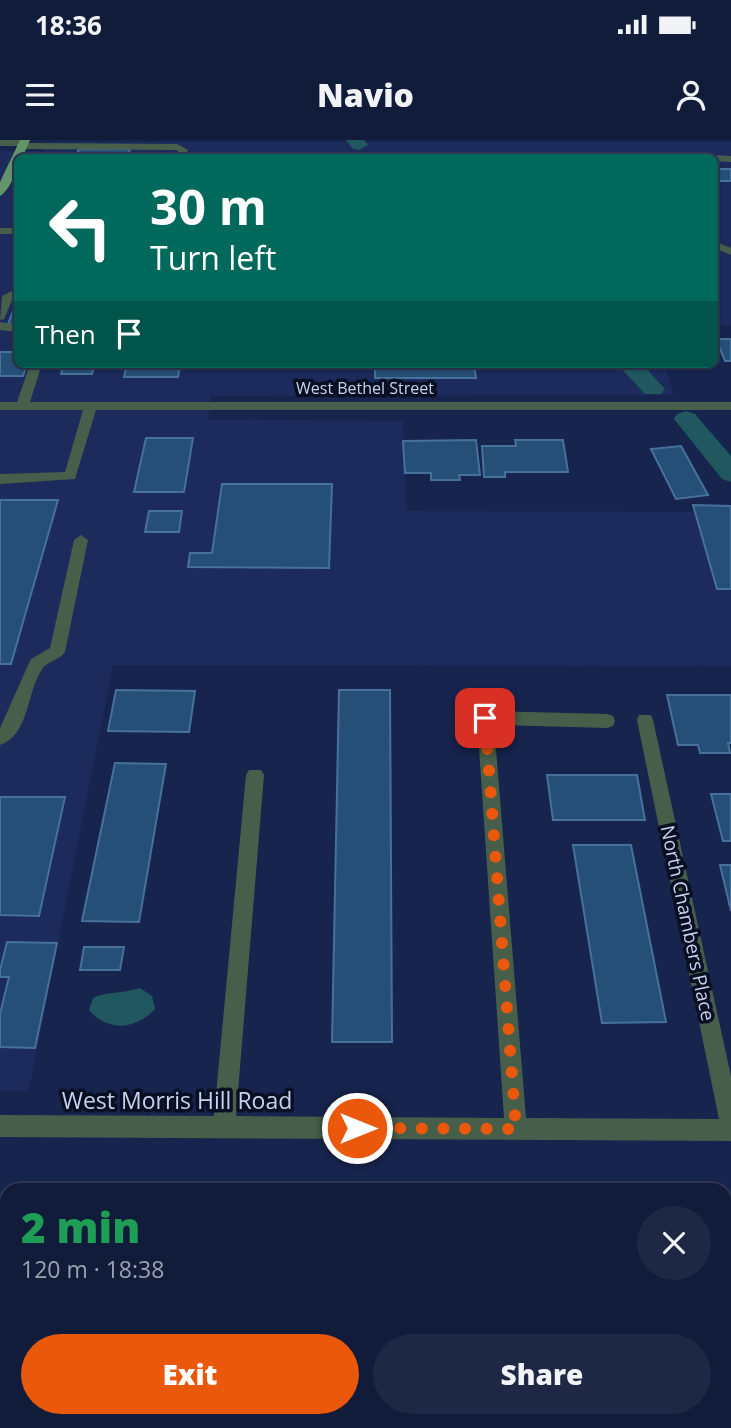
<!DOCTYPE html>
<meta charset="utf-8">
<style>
:root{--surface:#111b3a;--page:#1e2845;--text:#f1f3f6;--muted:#9ca1af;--line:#303954;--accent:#ea580c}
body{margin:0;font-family:"Open Sans",sans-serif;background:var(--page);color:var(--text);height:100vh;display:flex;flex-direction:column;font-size:26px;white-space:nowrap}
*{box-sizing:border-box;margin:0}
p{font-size:23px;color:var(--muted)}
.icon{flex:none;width:38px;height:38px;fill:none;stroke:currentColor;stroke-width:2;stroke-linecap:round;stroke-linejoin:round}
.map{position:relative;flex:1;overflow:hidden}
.side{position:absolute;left:0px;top:1043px;width:732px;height:245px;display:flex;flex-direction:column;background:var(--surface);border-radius:21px 21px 0 0;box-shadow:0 2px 5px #0004,0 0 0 2px var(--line)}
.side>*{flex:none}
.hud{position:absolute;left:14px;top:14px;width:704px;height:214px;border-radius:10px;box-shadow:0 2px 5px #0004,0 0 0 2px var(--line);background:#00695c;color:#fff;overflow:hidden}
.pin{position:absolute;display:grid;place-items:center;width:60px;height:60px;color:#fff;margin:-30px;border-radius:14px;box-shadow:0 4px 10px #0006}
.me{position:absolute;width:77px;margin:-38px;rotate:90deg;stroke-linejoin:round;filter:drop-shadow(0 0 5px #0008)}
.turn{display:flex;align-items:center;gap:24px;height:147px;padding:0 21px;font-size:32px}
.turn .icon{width:91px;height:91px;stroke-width:2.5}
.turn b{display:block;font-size:49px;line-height:60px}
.then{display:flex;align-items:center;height:66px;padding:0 21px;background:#0003;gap:14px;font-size:26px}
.round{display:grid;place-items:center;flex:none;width:74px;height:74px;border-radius:37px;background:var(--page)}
.overview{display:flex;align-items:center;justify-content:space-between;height:119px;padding:0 21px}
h1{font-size:42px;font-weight:800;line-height:52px;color:#1e9e55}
.cta{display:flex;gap:14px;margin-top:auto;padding:14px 21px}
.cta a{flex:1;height:80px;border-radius:42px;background:var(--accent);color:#fff;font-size:28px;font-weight:800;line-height:80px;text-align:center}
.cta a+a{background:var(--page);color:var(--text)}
.status{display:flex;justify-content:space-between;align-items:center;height:49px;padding:0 35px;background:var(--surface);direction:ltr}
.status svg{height:19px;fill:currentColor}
header{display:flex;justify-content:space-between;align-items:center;height:91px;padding:0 21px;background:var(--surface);font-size:32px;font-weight:800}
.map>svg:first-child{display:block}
.built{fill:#1c2a5c}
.water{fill:#21575f}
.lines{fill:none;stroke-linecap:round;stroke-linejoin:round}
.canal{fill:#21575f;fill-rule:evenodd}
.building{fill:#254f76;stroke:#46719a;stroke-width:2}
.minor{fill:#475f4a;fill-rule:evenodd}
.major{fill:#63956b;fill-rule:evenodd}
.route{stroke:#ea580c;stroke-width:12;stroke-dasharray:0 21.6}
.labels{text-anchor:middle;stroke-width:7;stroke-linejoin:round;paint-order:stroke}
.far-street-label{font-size:16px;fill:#c7d1ed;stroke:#090f22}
.street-label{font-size:19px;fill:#c7d1ed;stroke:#090f22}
.near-street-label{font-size:23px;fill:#c7d1ed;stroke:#090f22}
</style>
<div class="status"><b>18:36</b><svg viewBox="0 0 49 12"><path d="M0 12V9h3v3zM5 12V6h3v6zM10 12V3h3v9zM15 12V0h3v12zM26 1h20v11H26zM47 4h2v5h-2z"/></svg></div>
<header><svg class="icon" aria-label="menu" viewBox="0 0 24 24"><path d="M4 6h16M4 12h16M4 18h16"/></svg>Navio<svg class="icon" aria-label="person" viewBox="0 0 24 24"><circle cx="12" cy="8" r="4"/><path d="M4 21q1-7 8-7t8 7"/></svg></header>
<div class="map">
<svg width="731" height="1288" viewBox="0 0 731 1288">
<rect width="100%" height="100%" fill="#17244e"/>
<path class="built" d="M49 2H731V185H714V18H18V224H664L674 255 212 256 208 279 403 281 407 371 731 372V526L113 525 29 951H0V11H44Z"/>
<path class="water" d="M140 848 152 856 155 869C135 890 108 892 89 870L93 858C108 851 123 854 140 848Z"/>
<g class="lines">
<path class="canal" d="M346 0H364L368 5 359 10 353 9Z
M617 224H642L665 249 661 254H645Z
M686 271 695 274 731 316V342L722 339 674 279 677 274Z"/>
</g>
<path class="building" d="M79 9H130L127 18H75Z
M234 16 499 18H234Z
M714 29H731V41H714Z
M18 158V184H8Z
M716 199H731V221H725Z
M0 212H18V224H27L23 236H0Z
M64 224H95L92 234H61Z
M127 224H180L178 237H124Z
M375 224H474L476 238H375Z
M146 298H193L184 352H134Z
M476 300 480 335H459L460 340H431V333H405L403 301Z
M515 300H563L568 332H505V337H484L482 306H516Z
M681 306 708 355 676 359 651 309Z
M222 344H332L329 428 188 427 190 413H212Z
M0 360H58L11 524H0Z
M693 365 731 366V449H717Z
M149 371H182L179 392H145Z
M116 550 195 551 189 592 108 591Z
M339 550H390L392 902H332Z
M667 555H731V603H728L730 613H700L698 605H678Z
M115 623 166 624 139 782 82 781Z
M547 635H637L645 680H553Z
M711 654H731V701H723Z
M0 657H65L39 776 0 775Z
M573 705H631L666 882 602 883Z
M720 725H731V771Z
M7 802 57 803 35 908 0 907V874L9 837H0V830Z
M84 807H124L120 830H80Z
M0 1088H7V1149H0Z
M724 1091H729L731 1104V1175H724Z"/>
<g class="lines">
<path class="minor" d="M0 0H23L28 3 177 4 188 10 186 18H176L178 11 175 10 22 9 17 6H0Z
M693 15 700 16 701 18H689Z
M714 15 731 16V22L714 21V18H710Z
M0 88H18V94H0Z
M714 101 731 108V115L714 108Z
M18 148V156L13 158 4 179 0 180 2 156Z
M0 182 18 185V192L0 190Z
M30 224H42L30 262H731V270H96L75 339 0 344V334L65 332 83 270H0V262H17Z
M81 395 88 400 65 512C60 520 48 521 43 528 26 551 30 595 0 605V588L29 523 31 519 50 508 74 400Z
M485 571 607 574 613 576 615 581 613 586 607 588 494 585 526 978 719 979 637 580 639 575H651L653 580 731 936V1001L0 997V975L214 976 246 635 249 630H261L264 635 236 976 504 978 477 578Z"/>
<path class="major" d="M20 0H30L22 18H18C18 30 10 50 0 56V42Z"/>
</g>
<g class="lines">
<path class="route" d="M357 988 516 989 485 578"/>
</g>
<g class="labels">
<g class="far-street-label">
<text x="365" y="254">West Bethel Street</text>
</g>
<g class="street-label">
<text transform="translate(688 783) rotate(78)" y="7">North Chambers Place</text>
</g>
<g class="near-street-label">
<text x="177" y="969">West Morris Hill Road</text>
</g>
</g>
</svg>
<div class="pin" style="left:485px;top:578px;background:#d93025"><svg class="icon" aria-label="arrive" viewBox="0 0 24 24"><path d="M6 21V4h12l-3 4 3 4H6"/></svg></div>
<svg class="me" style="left:357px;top:988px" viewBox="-20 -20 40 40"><circle r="17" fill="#ea580c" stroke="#fff" stroke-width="3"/><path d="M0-11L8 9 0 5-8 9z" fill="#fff"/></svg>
<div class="hud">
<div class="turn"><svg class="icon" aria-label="left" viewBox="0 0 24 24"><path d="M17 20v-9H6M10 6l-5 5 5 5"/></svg><div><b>30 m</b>Turn left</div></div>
<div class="then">Then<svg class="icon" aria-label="arrive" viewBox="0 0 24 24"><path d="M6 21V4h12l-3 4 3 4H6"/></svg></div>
</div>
<section class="side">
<div class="overview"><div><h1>2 min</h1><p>120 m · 18:38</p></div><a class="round"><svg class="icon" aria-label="close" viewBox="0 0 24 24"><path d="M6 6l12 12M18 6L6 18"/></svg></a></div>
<div class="cta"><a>Exit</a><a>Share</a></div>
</section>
</div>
